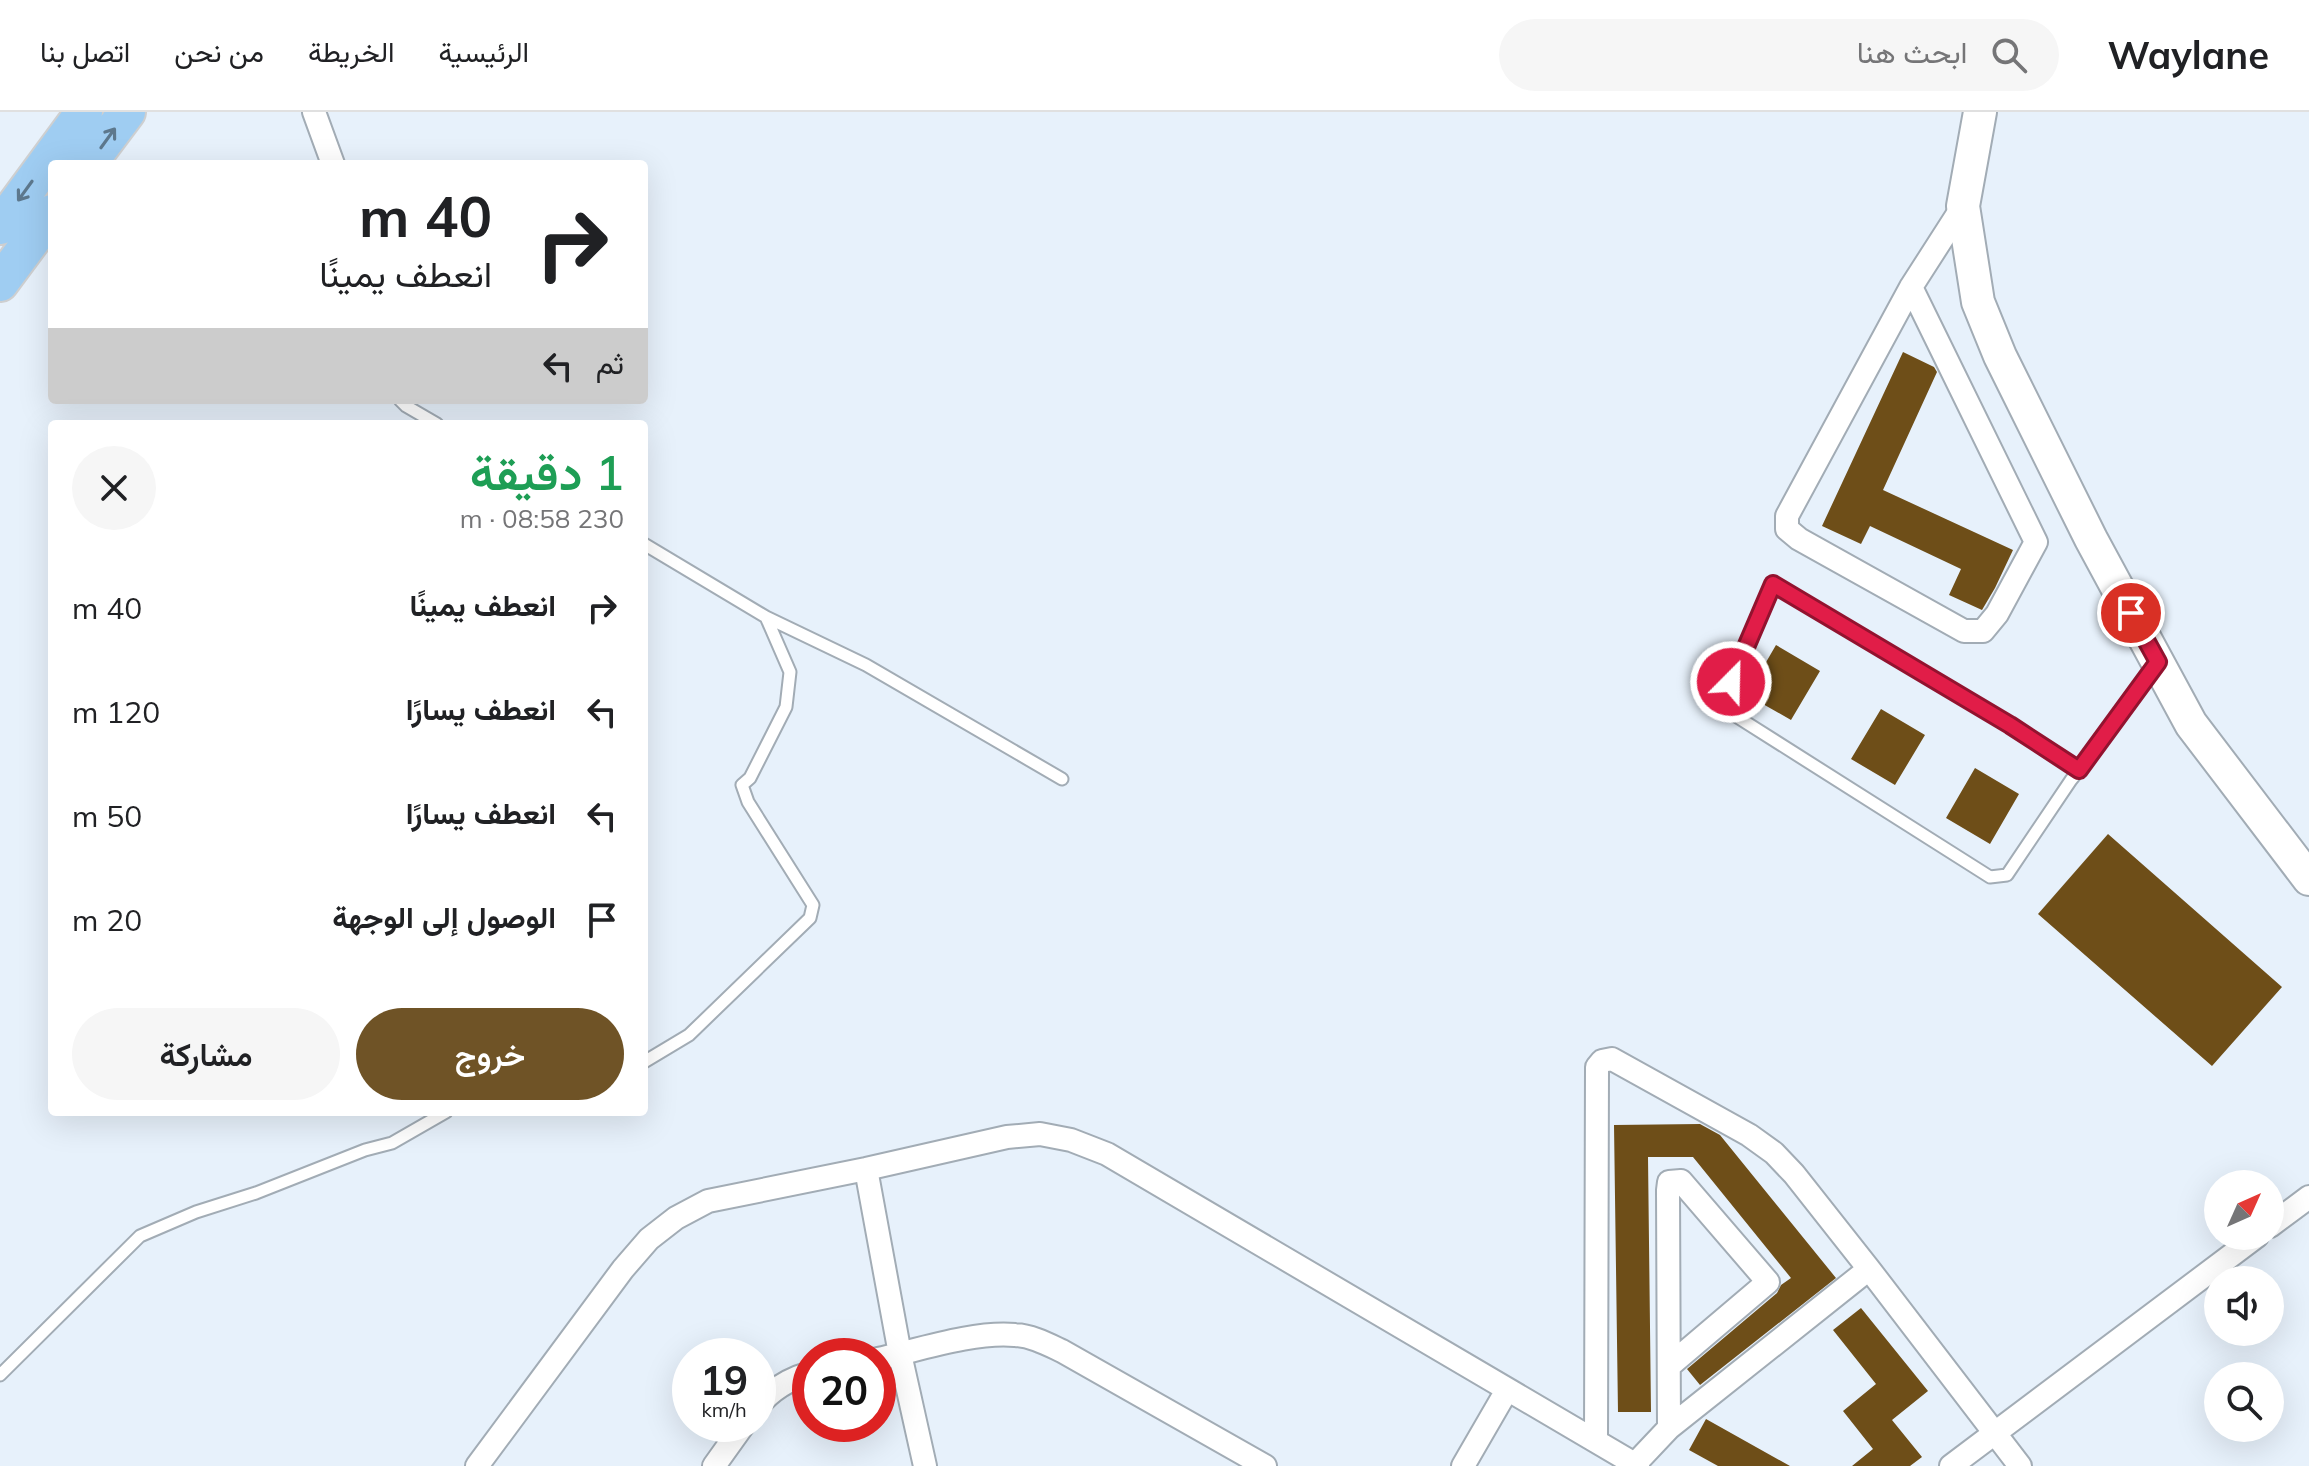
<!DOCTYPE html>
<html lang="ar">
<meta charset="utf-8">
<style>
:root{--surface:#fff;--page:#f6f6f6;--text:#202124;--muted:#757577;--line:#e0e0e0;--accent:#6f5326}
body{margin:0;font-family:Mulish,Vazirmatn,sans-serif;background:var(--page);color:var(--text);direction:rtl;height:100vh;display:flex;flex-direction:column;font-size:30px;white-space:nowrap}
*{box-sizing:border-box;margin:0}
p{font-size:26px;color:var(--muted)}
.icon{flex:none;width:44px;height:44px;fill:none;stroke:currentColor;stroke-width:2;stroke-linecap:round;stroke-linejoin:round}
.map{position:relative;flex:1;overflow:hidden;direction:ltr}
.side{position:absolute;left:48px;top:308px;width:600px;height:696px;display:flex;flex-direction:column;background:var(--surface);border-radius:8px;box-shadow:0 8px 32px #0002;direction:rtl}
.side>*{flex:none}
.banner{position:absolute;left:48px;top:48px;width:600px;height:244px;border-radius:8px;box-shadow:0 8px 32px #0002;direction:rtl;background:#fff;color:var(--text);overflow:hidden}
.needle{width:52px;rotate:45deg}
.tools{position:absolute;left:2204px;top:1058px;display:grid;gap:16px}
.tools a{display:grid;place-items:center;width:80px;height:80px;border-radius:50%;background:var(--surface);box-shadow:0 8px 32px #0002;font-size:40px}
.speed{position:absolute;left:672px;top:1226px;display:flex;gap:16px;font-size:40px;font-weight:700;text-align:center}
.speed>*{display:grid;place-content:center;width:104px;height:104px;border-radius:50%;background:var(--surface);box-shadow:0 8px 32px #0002;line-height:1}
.speed small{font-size:20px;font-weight:400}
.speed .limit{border:12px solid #d22;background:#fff;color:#111}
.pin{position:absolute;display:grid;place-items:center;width:68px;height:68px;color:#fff;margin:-34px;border:4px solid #fff;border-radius:50%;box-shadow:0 2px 8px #0007}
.me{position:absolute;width:88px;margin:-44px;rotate:23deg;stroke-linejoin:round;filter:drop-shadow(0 0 6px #0008)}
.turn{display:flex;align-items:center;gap:28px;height:168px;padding:0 24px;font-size:36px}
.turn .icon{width:104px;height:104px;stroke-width:2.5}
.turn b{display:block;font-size:56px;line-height:68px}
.then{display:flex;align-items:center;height:76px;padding:0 24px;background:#0003;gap:16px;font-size:30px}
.round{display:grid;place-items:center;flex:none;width:84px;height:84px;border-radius:42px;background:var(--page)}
.summary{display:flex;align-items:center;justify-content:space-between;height:136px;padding:0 24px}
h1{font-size:48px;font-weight:600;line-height:60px;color:#1e9e55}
.action{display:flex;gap:16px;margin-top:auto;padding:16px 24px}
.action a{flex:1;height:92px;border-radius:48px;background:var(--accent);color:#fff;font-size:32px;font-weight:600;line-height:92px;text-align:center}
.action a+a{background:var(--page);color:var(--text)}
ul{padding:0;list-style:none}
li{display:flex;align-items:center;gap:24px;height:104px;padding:0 24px}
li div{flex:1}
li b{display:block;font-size:30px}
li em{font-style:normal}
header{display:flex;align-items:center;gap:48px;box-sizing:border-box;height:112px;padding:0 40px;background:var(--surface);border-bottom:2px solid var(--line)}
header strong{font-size:38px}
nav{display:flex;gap:44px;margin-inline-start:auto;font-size:28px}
.search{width:560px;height:72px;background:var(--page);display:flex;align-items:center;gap:20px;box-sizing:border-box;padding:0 28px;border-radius:44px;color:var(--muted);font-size:30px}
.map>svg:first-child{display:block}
.building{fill:#6e4e18}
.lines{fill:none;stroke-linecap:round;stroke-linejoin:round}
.service-casing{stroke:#a2acb5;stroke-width:15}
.minor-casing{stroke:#a2acb5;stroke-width:26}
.secondary-casing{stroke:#a2acb5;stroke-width:36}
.primary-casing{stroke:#cecfd0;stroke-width:40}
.service{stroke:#fff;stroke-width:11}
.minor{stroke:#fff;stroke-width:22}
.secondary{stroke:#fff;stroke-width:32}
.primary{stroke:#9fcdf2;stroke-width:36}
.oneway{stroke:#5d788d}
.route-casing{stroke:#92132f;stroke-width:20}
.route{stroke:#e11d48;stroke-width:14}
</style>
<header>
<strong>Waylane</strong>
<div class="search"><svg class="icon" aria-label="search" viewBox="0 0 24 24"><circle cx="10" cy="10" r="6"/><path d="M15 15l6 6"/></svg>ابحث هنا</div>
<nav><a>الرئيسية</a><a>الخريطة</a><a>من نحن</a><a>اتصل بنا</a></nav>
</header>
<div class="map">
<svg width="2309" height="1354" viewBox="0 0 2309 1354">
<rect width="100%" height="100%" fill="#e7f1fb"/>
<path class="building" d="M1903 240 1934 255 1937 260 1883 378 2013 438 1995 476 1982 498 1949 483 1961 457 1870 414 1861 432 1822 414Z
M1776 533 1820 559 1791 608 1747 583Z
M1881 597 1925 623 1895 673 1851 647Z
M1975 656 2019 682 1990 732 1946 706Z
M2108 722 2282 875 2212 954 2038 802Z
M1700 1012 1720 1023 1836 1166 1700 1273 1687 1257 1777 1181 1781 1173 1791 1166 1693 1045H1648L1651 1300H1618L1614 1013Z
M1861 1196 1928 1279 1892 1308 1922 1345 1910 1354H1852L1873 1337 1843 1299 1876 1272 1833 1218Z
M1706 1307 1790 1354H1718L1689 1338Z"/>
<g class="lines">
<g class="service-casing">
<path id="service" d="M400 288 406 294 437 312
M644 432 766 505 790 560 786 595 750 666 742 673 748 690 813 793 810 806 689 923 644 950
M766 505 866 553 1062 667
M2079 658 2010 613 1773 472 1720 594 1990 765 2007 763 2071 668 2079 658 2155 554
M0 1263 140 1124 196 1100 256 1081 365 1038 392 1031 446 1000"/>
</g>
<g class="minor-casing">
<path id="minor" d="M314 0 333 52
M1911 175 2036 430 1997 502 1983 519H1964L1799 427 1787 417V404L1911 175 1963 94
M866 1057 900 1242 925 1354
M2270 1114 2309 1085
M878 1247C918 1238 975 1219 1015 1223 1032 1224 1047 1232 1062 1239L1265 1354
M758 1294C772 1277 789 1267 810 1261
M1669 1316 1668 1078 1669 1070 1681 1069 1768 1170 1669 1254
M1596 1329 1597 955 1602 949 1612 947 1749 1023 1774 1041 1794 1062 1869 1157 2020 1354
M1635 1352 1669 1316 1869 1157
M477 1354 623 1157 649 1127 676 1106 708 1089 866 1057 1007 1025 1040 1022 1071 1028 1107 1042 1638 1354
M714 1354 744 1312
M1463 1354 1507 1278
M1951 1354 2257 1124"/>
</g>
<g class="secondary-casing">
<path id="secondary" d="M1980 0 1963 94 1978 190 2000 244 2091 427 2191 612 2309 767"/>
</g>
<g class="primary-casing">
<path id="primary" d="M88 52 127 0
M0 114 84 0
M0 171 52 101"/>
</g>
<use href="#service" class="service"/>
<use href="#minor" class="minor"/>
<use href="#secondary" class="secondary"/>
<use href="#primary" class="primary"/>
</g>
<defs><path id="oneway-shaft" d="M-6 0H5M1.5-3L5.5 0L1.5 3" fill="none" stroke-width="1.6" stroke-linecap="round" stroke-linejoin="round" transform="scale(2)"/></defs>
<g class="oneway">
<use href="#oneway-shaft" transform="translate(108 26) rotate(-54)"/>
<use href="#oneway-shaft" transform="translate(25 79) rotate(126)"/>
</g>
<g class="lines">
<g class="route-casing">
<path id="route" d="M1731 570 1773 472 2010 613 2079 658 2158 550 2131 501"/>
</g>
<use href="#route" class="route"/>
</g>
</svg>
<div class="tools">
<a><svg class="needle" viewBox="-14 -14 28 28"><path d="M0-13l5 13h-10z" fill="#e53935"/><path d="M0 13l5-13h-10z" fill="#757577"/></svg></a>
<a><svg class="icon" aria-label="sound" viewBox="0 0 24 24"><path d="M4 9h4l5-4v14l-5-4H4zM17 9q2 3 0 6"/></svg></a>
<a><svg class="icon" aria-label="search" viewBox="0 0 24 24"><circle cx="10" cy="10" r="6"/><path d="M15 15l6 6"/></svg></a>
</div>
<div class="speed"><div>19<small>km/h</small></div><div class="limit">20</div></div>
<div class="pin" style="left:2131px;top:501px;background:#d93025"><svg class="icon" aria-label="arrive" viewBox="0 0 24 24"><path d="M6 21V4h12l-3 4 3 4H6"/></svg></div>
<svg class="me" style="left:1731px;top:570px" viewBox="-20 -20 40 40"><circle r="17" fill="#e11d48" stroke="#fff" stroke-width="3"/><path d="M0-11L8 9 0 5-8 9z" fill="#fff"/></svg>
<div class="banner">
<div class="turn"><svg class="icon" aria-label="right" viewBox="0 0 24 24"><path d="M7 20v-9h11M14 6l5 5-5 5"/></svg><div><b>40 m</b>انعطف يمينًا</div></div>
<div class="then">ثم<svg class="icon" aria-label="left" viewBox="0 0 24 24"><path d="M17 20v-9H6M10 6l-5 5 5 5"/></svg></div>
</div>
<section class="side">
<div class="summary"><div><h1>1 دقيقة</h1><p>230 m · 08:58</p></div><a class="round"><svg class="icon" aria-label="close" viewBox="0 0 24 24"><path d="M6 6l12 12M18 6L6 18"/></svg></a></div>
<ul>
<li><svg class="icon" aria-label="right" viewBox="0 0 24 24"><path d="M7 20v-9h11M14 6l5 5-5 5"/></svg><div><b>انعطف يمينًا</b></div><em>40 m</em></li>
<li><svg class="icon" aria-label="left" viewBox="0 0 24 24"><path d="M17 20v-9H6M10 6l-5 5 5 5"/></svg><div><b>انعطف يسارًا</b></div><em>120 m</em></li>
<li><svg class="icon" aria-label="left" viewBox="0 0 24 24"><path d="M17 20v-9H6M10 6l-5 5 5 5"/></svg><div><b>انعطف يسارًا</b></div><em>50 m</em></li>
<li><svg class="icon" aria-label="arrive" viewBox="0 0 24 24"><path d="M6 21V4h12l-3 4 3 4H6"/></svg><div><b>الوصول إلى الوجهة</b></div><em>20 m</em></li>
</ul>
<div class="action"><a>خروج</a><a>مشاركة</a></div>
</section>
</div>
